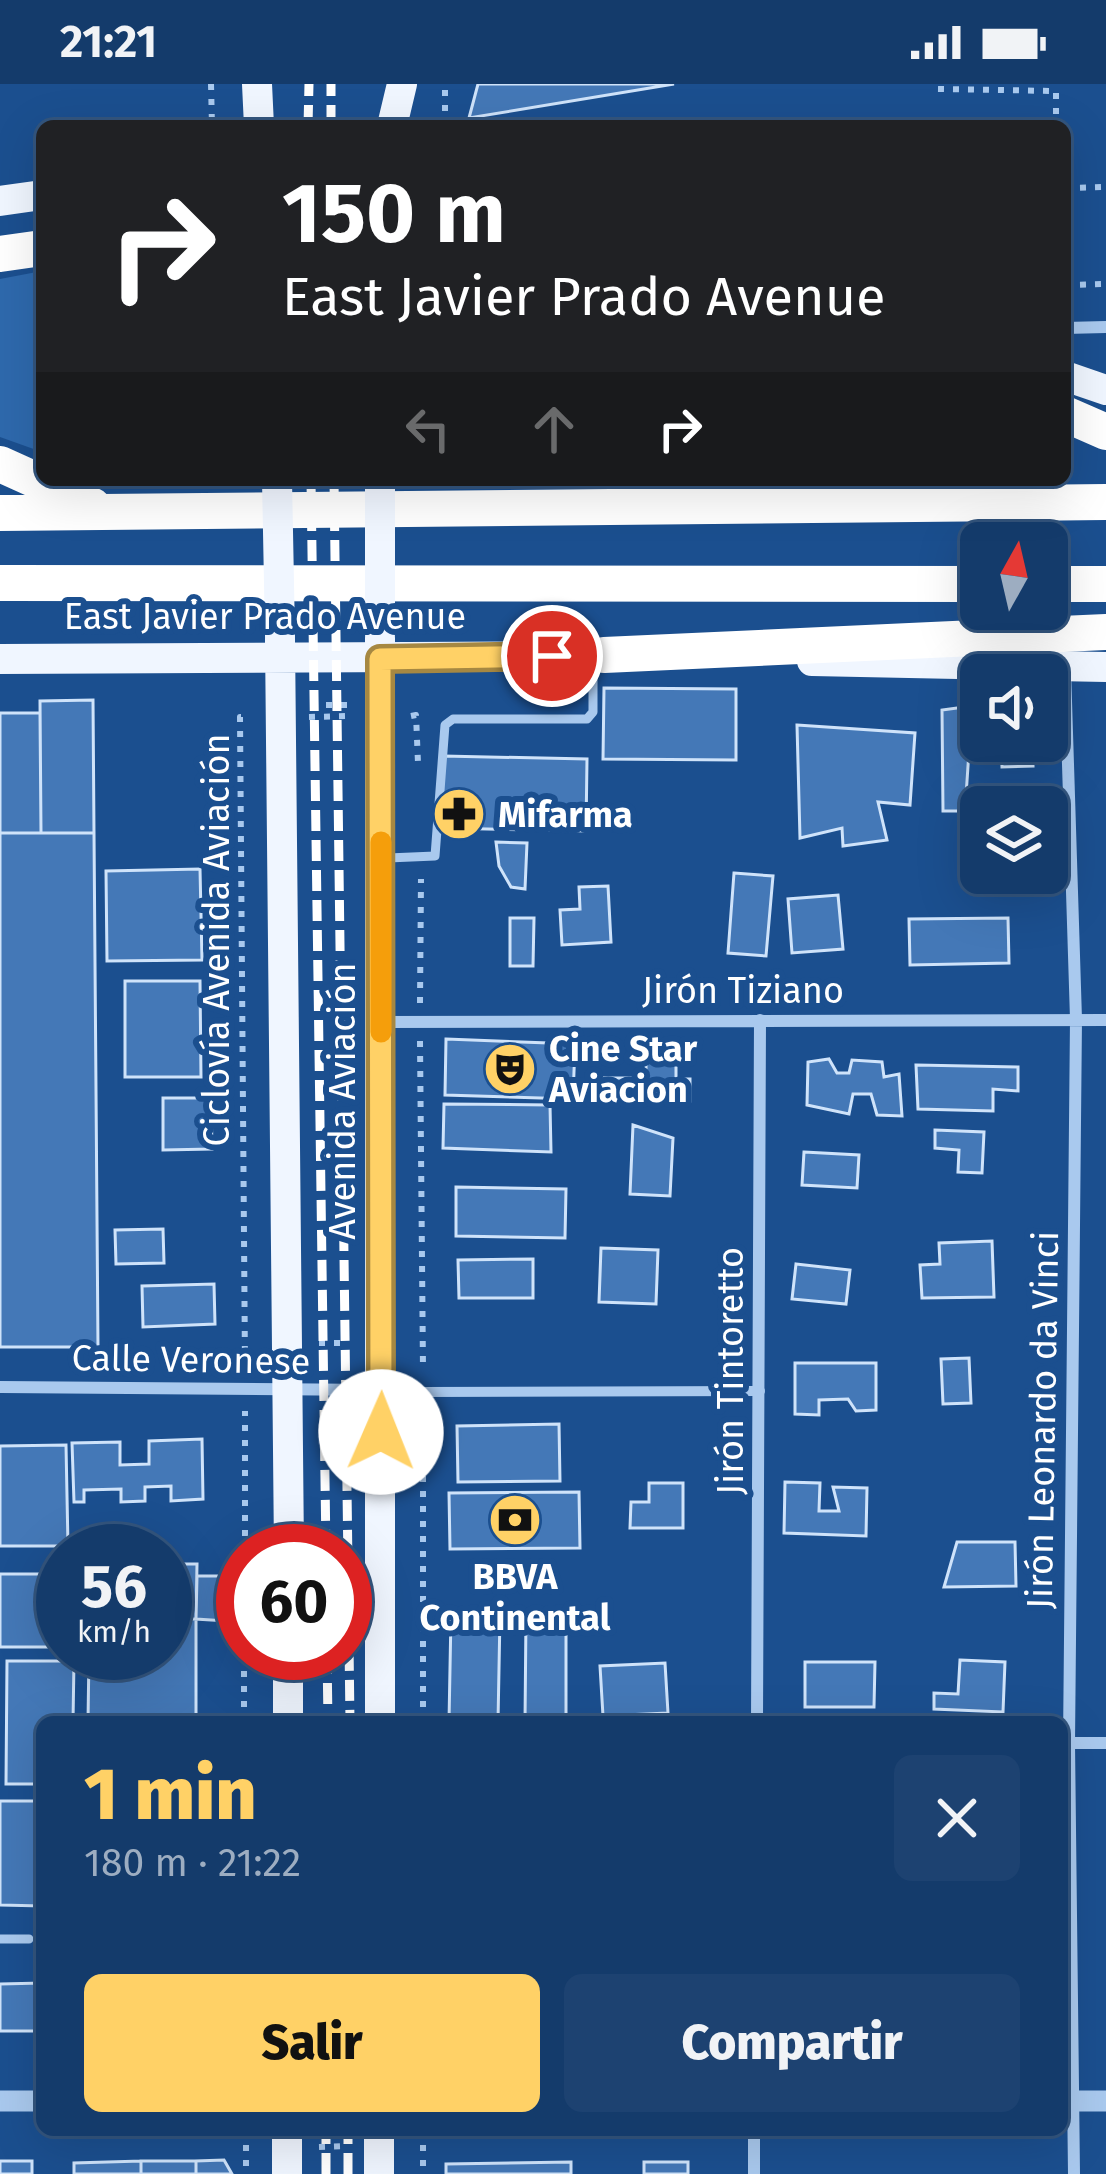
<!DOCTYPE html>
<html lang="es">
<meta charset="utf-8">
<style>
:root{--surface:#143b6b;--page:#1d4271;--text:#f1f3f6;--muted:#9dadc1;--line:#33557e;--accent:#ffd166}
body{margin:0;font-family:"Fira Sans",sans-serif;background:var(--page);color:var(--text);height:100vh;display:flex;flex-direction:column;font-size:45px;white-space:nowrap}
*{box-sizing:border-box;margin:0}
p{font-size:39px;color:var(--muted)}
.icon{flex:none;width:66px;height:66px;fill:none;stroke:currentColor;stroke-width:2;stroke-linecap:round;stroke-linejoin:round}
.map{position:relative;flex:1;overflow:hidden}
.sheet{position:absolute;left:36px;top:1632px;width:1032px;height:420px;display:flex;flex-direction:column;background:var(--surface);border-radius:18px;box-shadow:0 12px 48px #0002,0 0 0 3px var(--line)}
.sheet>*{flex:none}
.guide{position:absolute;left:36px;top:36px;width:1035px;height:366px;border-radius:18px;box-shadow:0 12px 48px #0002,0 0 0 3px var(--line);background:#202124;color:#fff;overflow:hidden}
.needle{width:78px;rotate:8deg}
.buttons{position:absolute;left:960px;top:438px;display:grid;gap:24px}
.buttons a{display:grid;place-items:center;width:108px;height:108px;border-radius:18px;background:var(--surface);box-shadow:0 12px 48px #0002,0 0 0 3px var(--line);font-size:60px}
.speed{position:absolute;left:36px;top:1440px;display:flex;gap:24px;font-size:60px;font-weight:700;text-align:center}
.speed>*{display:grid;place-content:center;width:156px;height:156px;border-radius:50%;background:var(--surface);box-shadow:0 12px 48px #0002,0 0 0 3px var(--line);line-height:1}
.speed small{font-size:30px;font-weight:400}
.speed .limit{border:18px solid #d22;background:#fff;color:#111}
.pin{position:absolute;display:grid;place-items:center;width:102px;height:102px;color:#fff;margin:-51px;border:6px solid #fff;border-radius:50%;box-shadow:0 3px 12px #0007}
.me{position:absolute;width:132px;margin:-66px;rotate:1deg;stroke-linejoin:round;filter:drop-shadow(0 0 9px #0008)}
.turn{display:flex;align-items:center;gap:42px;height:252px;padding:0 48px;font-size:54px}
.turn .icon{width:156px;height:156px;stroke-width:2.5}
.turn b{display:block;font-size:84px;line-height:102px}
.lanes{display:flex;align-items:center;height:114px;padding:0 48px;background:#0003;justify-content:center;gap:60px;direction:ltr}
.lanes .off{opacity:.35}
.round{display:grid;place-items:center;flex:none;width:126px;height:126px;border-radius:18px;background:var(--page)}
.headline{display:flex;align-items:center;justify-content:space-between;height:204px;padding:0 48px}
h1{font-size:72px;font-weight:800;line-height:90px;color:var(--accent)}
.action{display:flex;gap:24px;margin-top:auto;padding:24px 48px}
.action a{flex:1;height:138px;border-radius:18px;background:var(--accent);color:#111;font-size:48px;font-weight:800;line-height:138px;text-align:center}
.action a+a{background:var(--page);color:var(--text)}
.status{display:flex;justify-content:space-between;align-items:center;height:84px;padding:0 60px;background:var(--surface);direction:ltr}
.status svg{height:33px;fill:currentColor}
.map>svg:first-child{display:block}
.green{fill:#2e69ad}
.building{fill:#4478b7;stroke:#cfe3fa;stroke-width:3}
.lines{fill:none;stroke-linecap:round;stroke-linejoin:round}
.path{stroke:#a9c9ee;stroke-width:6;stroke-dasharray:6 9;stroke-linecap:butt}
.service{stroke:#a9c9ee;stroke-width:9}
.pedestrian{stroke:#a9c9ee;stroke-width:10}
.minor{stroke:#a9c9ee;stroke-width:12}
.tertiary{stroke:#a9c9ee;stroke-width:21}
.primary{stroke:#f0f6ff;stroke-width:30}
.motorway{stroke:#fff;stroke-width:36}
.rail{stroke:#fff;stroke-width:9;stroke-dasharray:21 9;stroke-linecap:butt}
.primary-bridge{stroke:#f0f6ff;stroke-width:30}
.route-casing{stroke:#a68842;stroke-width:30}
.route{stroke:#ffd166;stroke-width:21}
.slow{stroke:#f59e0b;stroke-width:21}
.labels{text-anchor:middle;stroke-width:12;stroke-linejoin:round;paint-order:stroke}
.street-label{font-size:36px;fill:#fff;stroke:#1b4f8f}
.poi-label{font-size:36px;font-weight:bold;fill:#fff;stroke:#1b4f8f;text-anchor:start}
</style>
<div class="status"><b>21:21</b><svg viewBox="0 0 49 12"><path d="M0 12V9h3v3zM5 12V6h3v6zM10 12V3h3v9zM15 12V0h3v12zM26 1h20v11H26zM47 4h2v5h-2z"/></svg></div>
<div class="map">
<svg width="1106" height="2090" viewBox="0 0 1106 2090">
<rect width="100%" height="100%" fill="#1b4f8f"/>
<path class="green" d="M42 187V368L0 353V195Z"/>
<path class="building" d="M478 0H674L469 34Z
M604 604 736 605V676L603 675Z
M93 616 94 749H41L40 617Z
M972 622 965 727H943L942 626Z
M0 629H40L41 749H0Z
M797 641 915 649 910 721 878 718 887 756 843 762 842 744 800 754Z
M1001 657H1032L1033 682 1002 683Z
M443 672 587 675 586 747 442 744Z
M0 749H94L98 1263H0Z
M496 758 527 759 525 805 511 803 499 782Z
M200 785 202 876 107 877 106 787Z
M734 789 773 792 766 872 728 869Z
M608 802 611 858 562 861 560 826 580 825 579 803Z
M838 811 843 865 792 869 788 815Z
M510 834H534L533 882H510Z
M1008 834 1009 879 910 881 909 835Z
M125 897H200L201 993H125Z
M446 955 575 960 573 1015 445 1011Z
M646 974 676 975V995H690V1017H602V994H646Z
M829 975 837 989H849L852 976 882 978 884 993 899 990 902 1032 877 1031 871 1010H853L849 1030 807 1021 808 978Z
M916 981 1018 983V1007L993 1005V1027L918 1025Z
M163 1014H211L212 1065 163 1066Z
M444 1020 550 1021 551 1068 443 1064Z
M633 1041 673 1054 670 1112 630 1110Z
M935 1046 984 1048 982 1089 958 1088 959 1066 935 1064Z
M804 1068 859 1071 857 1104 802 1101Z
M456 1103 566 1105 565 1154 456 1152Z
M163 1145 164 1179 116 1180 115 1146Z
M992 1157 994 1213 922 1214 920 1181 940 1180 939 1159Z
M601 1164 658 1166 656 1220 599 1218Z
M533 1175V1214H459L458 1176Z
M796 1180 850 1186 846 1220 792 1215Z
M214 1200 215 1240 143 1243 142 1202Z
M969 1274 971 1319 943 1320 941 1275Z
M795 1279H876V1326L856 1327 848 1315 819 1316V1331L795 1330Z
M559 1340 560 1397 458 1398 457 1342Z
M202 1355 203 1415 171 1417V1402L145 1403V1417L121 1418V1405L84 1406V1418H74L72 1359 120 1358V1381L149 1380V1357Z
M66 1361 68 1462H0V1362Z
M785 1398 820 1399 819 1427H839L833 1403 867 1404 866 1452 784 1449Z
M649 1399H683V1444H630L631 1418H649Z
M579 1408 580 1464 450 1465 449 1409Z
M957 1458H1015L1016 1502 944 1503Z
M165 1480H197L196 1535H165Z
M0 1490H63V1563H0Z
M197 1492H228L226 1537 196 1535Z
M451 1531H500L498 1638H449Z
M526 1532 566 1533V1638H525Z
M165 1535H196V1638H88L89 1569H165Z
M960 1576 1005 1578 1003 1628 934 1625V1609L958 1610Z
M7 1577H74L73 1638H42V1700H6Z
M805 1578H875L874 1623H805Z
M665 1579 668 1629 603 1632 600 1582Z
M0 1717H42V1822L0 1821Z
M42 1899V1947H0V1900Z
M224 2076 232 2090H196V2077Z
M0 2077H32V2090H0Z
M141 2077H196V2090H141Z
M141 2077V2090H74V2079Z
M571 2078V2090H446V2080Z
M644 2078H688V2090H644Z"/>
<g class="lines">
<path class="path" d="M211 0 212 42
M938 5 1056 7V42
M212 37H232
M445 42V0
M1065 104 1106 103
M1065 201 1106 200
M311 621H350
M411 632 416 631 418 679
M309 633 350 632
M420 919 421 795
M420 957 423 1285
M319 1259H348
M245 1283 240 633H248
M319 1346 347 1347
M245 1467V1327
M244 1638V1569
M423 1638V1329
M246 2046V2090
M423 2046V2090
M319 2063 348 2062"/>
<path class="service" d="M388 774 435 772 445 641 453 635H587L593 628V577
M0 1855H29"/>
<path class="pedestrian" d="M423 1308 760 1307"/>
<path class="minor" d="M1065 244 1106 243
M1065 585 1076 935 1069 1659 1074 2090
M382 938 1106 936
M0 1303 381 1306
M757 1638 760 936
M1069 1659H1106
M754 2090V2046"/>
<path class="tertiary" d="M0 2017H42
M1062 2017H1106"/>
<path class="primary" d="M257 0 259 42
M392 42 402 0
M0 117 42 111
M1065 292 1106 306
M380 554V1638
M280 555 289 1467
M0 575 626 572
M812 577 1106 583
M288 1638V1569
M287 2046V2090
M379 2046V2090"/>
<path class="motorway" d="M0 170 42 164
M1065 330 1106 348
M0 380 93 422
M0 429 1106 418
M0 499 981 500
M1047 500H1106
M604 571 1106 548"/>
<path class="rail" d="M308 42 309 0
M331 42V0
M311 396 326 1467
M334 396 350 1638
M327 1569 328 1638
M326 2090V2046
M348 2090V2046"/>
<path class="primary-bridge" d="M277 396 280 551
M380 396V548"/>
</g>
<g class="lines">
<g class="route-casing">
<path id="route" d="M381 1348 380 575 552 572"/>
</g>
<use href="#route" class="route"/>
<path class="slow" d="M381 758V948"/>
</g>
<defs>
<g id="pharmacy-disc" transform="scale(2.7)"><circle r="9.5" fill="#ffd166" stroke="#1b4f8f"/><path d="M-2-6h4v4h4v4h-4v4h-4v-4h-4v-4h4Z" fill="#111"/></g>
<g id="theatre-disc" transform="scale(2.7)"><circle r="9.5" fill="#ffd166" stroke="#1b4f8f"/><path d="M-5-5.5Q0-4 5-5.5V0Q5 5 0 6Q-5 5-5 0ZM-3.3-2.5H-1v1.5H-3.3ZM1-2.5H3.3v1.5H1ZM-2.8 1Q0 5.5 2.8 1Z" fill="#111"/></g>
<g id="bank-disc" transform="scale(2.7)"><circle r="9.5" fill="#ffd166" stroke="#1b4f8f"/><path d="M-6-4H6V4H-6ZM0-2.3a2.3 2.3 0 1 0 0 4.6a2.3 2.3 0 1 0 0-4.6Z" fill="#111"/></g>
</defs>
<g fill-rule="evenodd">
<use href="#pharmacy-disc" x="459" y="730"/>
<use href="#theatre-disc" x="510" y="985"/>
<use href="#bank-disc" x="515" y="1436"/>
</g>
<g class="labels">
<g class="street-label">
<text x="265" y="545">East Javier Prado Avenue</text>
<text transform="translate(216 856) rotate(-90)" y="13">Ciclovía Avenida Aviación</text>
<text x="743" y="919">Jirón Tiziano</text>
<text transform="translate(342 1017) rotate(-90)" y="13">Avenida Aviación</text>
<text transform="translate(191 1275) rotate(1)" y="13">Calle Veronese</text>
<text transform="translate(730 1287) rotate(-90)" y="13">Jirón Tintoretto</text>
<text transform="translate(1042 1336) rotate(-89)" y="13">Jirón Leonardo da Vinci</text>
</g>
<g class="poi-label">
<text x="498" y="743">Mifarma</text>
<text x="549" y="977">Cine Star<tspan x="549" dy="41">Aviacion</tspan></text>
<text x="515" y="1505" text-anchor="middle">BBVA<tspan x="515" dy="41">Continental</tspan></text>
</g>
</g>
</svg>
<div class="buttons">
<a><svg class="needle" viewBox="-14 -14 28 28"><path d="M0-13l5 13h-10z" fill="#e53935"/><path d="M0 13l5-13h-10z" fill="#9dadc1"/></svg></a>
<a><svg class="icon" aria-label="sound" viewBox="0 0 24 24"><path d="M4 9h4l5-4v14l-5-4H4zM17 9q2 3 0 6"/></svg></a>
<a><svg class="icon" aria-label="layers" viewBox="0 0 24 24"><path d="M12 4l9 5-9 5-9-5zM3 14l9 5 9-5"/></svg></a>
</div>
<div class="speed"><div>56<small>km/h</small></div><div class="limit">60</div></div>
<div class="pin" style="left:552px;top:572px;background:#d93025"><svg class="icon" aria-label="arrive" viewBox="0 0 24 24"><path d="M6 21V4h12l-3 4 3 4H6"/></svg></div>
<svg class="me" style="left:381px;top:1348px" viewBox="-20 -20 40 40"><circle r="19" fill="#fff"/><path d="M0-13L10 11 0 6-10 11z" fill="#ffd166"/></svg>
<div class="guide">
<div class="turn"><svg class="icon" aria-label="right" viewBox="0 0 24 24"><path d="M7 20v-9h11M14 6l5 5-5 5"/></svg><div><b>150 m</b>East Javier Prado Avenue</div></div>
<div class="lanes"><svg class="icon off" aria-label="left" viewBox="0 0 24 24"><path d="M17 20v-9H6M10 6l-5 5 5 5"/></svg><svg class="icon off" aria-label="ahead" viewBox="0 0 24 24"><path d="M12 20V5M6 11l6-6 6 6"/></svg><svg class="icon" aria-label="right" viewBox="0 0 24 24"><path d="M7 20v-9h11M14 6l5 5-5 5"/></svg></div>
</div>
<section class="sheet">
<div class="headline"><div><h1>1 min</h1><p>180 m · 21:22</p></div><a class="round"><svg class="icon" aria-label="close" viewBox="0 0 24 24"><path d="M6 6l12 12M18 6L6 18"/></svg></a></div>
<div class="action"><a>Salir</a><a>Compartir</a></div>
</section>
</div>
